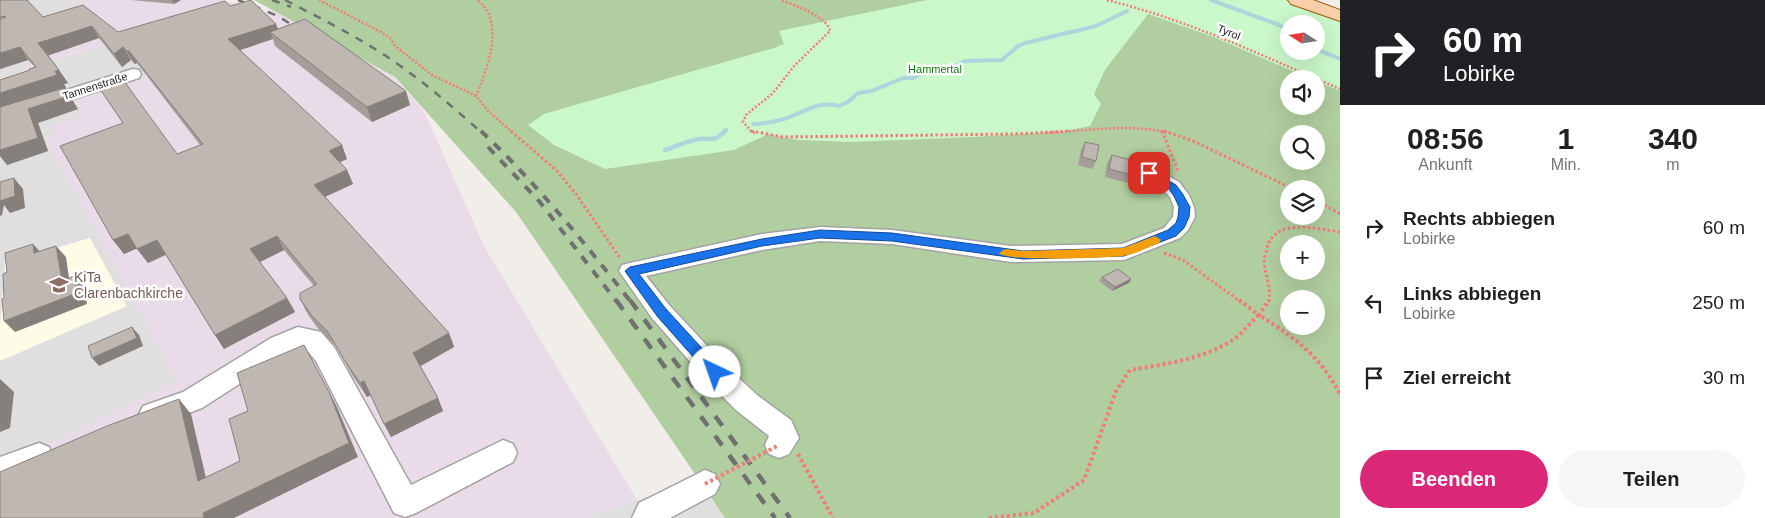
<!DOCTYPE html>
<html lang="de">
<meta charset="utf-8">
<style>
:root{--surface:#fff;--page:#f6f6f6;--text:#202124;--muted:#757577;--accent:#db2777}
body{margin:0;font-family:Arial,sans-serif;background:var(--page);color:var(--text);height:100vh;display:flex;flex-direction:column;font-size:19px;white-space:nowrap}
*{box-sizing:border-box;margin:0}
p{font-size:16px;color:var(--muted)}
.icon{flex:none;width:28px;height:28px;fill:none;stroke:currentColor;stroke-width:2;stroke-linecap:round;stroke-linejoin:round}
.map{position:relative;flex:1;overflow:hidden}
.panel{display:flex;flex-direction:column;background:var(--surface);width:425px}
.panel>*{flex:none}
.banner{background:#202124;color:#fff;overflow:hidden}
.needle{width:32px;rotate:282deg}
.tools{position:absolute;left:1280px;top:15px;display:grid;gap:10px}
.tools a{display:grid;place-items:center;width:45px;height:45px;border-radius:50%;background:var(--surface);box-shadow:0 5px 20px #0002;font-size:25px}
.pin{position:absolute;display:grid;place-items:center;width:42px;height:42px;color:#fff;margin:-21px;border-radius:10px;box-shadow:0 2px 8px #0006}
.me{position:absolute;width:55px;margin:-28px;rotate:318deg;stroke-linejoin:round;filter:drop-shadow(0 0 4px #0008)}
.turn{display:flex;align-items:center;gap:18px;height:105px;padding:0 20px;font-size:22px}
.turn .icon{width:65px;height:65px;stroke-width:2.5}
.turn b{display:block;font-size:35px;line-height:42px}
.eta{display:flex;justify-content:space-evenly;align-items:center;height:85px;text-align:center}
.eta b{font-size:30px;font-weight:600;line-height:35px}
.cta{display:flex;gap:10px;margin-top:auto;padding:10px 20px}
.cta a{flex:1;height:58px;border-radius:30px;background:var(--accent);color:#fff;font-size:20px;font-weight:600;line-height:58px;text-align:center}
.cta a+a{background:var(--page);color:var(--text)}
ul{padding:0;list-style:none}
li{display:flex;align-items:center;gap:15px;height:75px;padding:0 20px}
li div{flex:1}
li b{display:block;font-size:19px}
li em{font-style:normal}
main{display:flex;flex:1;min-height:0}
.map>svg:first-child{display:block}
.residential{fill:#e0dfdf}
.industrial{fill:#eadbe8}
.education{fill:#fefce6}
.forest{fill:#b1cea0;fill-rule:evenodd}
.park{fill:#caf8ca;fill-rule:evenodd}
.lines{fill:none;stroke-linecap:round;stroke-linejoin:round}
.stream-far1{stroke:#acd5dc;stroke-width:4}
.stream{stroke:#acd5dc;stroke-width:4.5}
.minor-casing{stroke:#a3a3a3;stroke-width:3}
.major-casing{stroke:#985d08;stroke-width:2}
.path-far2{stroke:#f47b78;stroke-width:2.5;stroke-dasharray:2 2;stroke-linecap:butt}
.path-far1{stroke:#f47b78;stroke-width:3;stroke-dasharray:2.5 2.5;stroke-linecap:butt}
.path{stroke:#f47b78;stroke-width:4;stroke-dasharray:3 3;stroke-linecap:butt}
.minor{fill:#fff;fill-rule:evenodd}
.major{fill:#f8cfa8;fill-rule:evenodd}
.rail-far2{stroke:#707070;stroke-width:2.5;stroke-dasharray:8 8;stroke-linecap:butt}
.rail-far1{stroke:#707070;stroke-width:4;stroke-dasharray:9 9;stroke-linecap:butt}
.rail{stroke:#707070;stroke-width:4.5;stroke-dasharray:12 12;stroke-linecap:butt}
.path-bridge{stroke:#f47b78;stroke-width:4;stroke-dasharray:3 3;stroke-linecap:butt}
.wall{fill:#a49d99}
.shaded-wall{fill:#86807d}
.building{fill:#bfb7b2;stroke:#86807d}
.route{fill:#1a73e8;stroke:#114b97}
.slow{fill:#f59e0b}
.labels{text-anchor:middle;stroke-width:5;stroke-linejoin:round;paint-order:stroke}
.far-street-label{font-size:11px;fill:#222;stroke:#fff}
.far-park-label{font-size:11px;fill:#127e12;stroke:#fff}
.education-label{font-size:14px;fill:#785e54;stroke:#fff;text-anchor:start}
</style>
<main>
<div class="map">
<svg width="1340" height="518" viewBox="0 0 1340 518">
<rect width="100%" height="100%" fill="#f1eee9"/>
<path class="residential" d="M0 0H63L90 4 13 26 31 68 130 37 187 120 205 368 0 468Z
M697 479 725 518H587Z"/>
<path class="industrial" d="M63 0H225L261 14 272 10 394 77 424 111 484 246 637 500 587 518H0V468L177 381 45 137 55 134 51 126 83 115 73 98 149 73 124 39 30 68 12 48 13 26 89 4Z"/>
<path class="education" d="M90 238 127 306 0 361V327L5 263Z"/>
<path class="forest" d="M254 0H1290L1340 19V518H725L516 212 395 77ZM1289 24H1316V51H1289ZM1289 79H1316V106H1289ZM1289 134H1316V161H1289ZM1289 189H1316V216H1289ZM1289 244H1316V271H1289ZM1289 299H1316V326H1289Z"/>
<path class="park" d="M927 0H1285L1340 20V91L1316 81V79H1311L1211 36 1148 14 1105 70 1094 94 1101 104 1090 126 1065 131 974 137 850 142 798 140 768 134 734 150 605 169 554 145 528 125 544 114 774 48 784 44 779 31ZM1289 24H1316V51H1289Z"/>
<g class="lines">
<path class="stream-far1" d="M1211 0 1279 25 1289 31
M1316 49 1340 59
M753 124C763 124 774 122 784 119 803 113 818 100 839 106L848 102 858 93 872 91 903 78H913L918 75 950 69 965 61 1002 60 1018 46 1025 43 1096 26 1127 11
M723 133 726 130"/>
<path class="stream" d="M665 150C676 147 688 140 700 139 713 138 714 142 725 131"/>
<g class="minor-casing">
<path id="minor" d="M133 69 139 70 141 74 139 78 0 122V111Z
M1149 167 1156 169 1179 182 1189 195 1194 207 1195 217 1188 230 1180 238 1124 260 1011 262 892 244 820 241 762 250 646 276 670 306 724 364 757 395 791 420 799 438 789 454 779 458 769 454 765 445 769 436 737 411 706 380 652 318 619 271 622 265 630 263 762 234 820 227 892 230 1011 246 1122 244 1164 228 1173 217 1174 207 1170 197 1165 192 1142 177 1139 173 1142 169Z
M298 327 321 332 334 347 411 485 503 440 513 444 517 453 513 462 416 513 405 517 394 513 316 361 305 348 300 347 289 352 202 408 153 426 143 422 139 414 143 406 183 392 271 338Z
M39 443 49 447 53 456 49 465 0 483V457Z
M705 470 715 474 720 484 715 494 670 518H632L639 503Z"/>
</g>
<g class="major-casing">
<path id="major" d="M1288 0H1313L1340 10V21L1291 4Z"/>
</g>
<path class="path-far2" d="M319 0 381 32 390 38 395 46 432 75 476 96 489 112 513 133
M1107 0C1188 20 1263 56 1340 89
M476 96C487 70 506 20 477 0
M1161 130 1162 133
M755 133 752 132 743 122 746 115 773 93 795 65 830 31C828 17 794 5 781 0
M1045 133C1085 131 1130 123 1169 133"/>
<path class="path-far1" d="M511 131 557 171 576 194 620 258
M751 131 783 137 1015 134 1070 131
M1162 131 1179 173
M1164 131 1193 141 1293 189
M1316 200 1340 214
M1164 253 1183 260 1241 302
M1269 302C1271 287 1266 277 1264 263 1264 258 1266 253 1267 248 1275 217 1317 229 1340 232"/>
<path class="path" d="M1239 300 1259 315 1269 300
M798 454 833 518
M989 518 1034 513 1084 480 1116 391 1130 370C1166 364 1206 359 1237 337 1245 330 1251 322 1259 315 1295 338 1319 355 1340 394"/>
<use href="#minor" class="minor"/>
<use href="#major" class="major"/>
<path class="rail-far2" d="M238 0 278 16 303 32
M272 0 291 7
M285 0C322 19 358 37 392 60 424 82 453 107 482 133"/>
<path class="rail-far1" d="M481 131C536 183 584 242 631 302
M488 147 539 201 617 302"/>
<path class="rail" d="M616 300 775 518
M630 300 790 518"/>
<path class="path-bridge" d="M705 484 779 445"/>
</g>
<path class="wall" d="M0 0 43 17 118 32 230 6 278 29 410 105 372 122 275 46 273 39 240 50 347 159 340 162 347 170 353 184 325 197 449 333 454 347 420 366 438 398 443 411 391 437 371 395 367 397 352 375 336 346 319 330 307 313 300 299 314 286 284 250 260 262 287 298 295 312 224 349 215 335 166 255 148 263 137 248 124 254 113 240 123 123 100 89 177 154 200 145 137 63 135 64 131 60 122 67 99 38 48 55 68 83 64 84 66 88 65 89 78 109 38 123 48 151 7 165 30 70 35 67 28 60 0 69Z
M131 0H181L174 4Z
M1085 142 1096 161 1092 169 1078 165 1081 150Z
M1112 155 1136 176 1132 184 1105 177 1107 163Z
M1102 277 1131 279 1129 283 1112 291 1099 281Z"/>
<path class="shaded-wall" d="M172 0H181L174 4Z
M276 24 281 36 270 32 273 39 234 52 228 39Z
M92 26 99 38 47 56 38 43Z
M20 47 28 60 0 69V53Z
M123 47 131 60 122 67 114 54Z
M127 51H129L137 63 135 64Z
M59 70 68 83 64 84 66 88 65 89 78 109 38 123 48 151 7 165 0 156V150L28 109H0V93Z
M406 91 410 105 372 122 367 107Z
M342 145 347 159 334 165 329 151Z
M347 170 353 184 320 199 314 185Z
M14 178 23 189 25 208 10 213 4 205 2 215 0 216V188Z
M128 234 138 248 124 254 113 240Z
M277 236 284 250 258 263 250 249Z
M157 240 167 254 148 263 137 249Z
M33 244 43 255 34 253Z
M56 246 66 257 71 292 62 281Z
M74 276 84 287 87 304 15 332 4 321Z
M1131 279 1129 283 1112 291 1115 287Z
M287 298 295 312 224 349 215 335Z
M132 327 139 335 143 346 99 366 92 358Z
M449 333 454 347 419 367 413 353Z
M304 345 337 407 358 457 234 518H204L203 513 349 443Z
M0 379 14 392 10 428 0 432Z
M364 381 371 395 367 397 360 383Z
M438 398 443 411 391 437 384 424Z
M179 399 191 414 210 495 198 481Z"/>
<path class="building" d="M0 0H27L43 17 83 5 118 32 225 1 230 6 251 0 276 24 228 39 342 145 329 151 347 170 314 185 449 333 413 353 438 398 384 424 364 381 360 383 345 361 328 332 312 316 300 299V293L317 284 277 236 250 249 287 298 215 335 157 240 137 249 128 234 113 240 60 146 123 123 100 89 124 81 177 154 203 144 129 51H127L123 47 114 54 92 26 38 43 59 70 55 71 57 75 0 93V80L30 70 29 69 36 67 20 47 0 53V19L6 17 0 16Z
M305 19 406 91 367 107 270 32Z
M64 88 69 96 28 109 38 138 0 150V107Z
M1085 142 1099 145 1096 161 1082 157Z
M1112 155 1138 162 1136 176 1109 169Z
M14 178 15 196 0 201V182Z
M33 244 34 253 56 246 62 281 74 276 77 293 4 321 2 299 4 298 3 274 7 272 5 253Z
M1118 269 1131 279 1115 287 1102 277Z
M132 327 137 338 92 358 88 346Z
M304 345 329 392 349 443 203 513 204 518H0V472L107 426 179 399 198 481 240 461 229 419 248 411 237 373Z"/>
<path class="route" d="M1149 170 1176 185 1182 193 1190 207 1189 217 1184 228 1176 236 1124 256 1023 259 892 241 820 238 762 246 639 274 666 309 720 368 722 372 720 376 715 377 710 376 657 316 625 271 630 267 762 239 820 230 892 233 1023 251 1123 248 1168 230 1176 223 1178 217 1179 207 1174 196 1169 189 1146 175V171Z"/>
<path class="slow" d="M1155 236 1161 240 1159 243C1148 247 1135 255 1122 256 1106 258 1006 262 999 253L1005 249 1023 251 1123 248Z"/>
<defs>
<g id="school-bare" transform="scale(1.5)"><path d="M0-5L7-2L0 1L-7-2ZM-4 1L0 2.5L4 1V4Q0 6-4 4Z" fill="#8d6e63" stroke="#fff" stroke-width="2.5" paint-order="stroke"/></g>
</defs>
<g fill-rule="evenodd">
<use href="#school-bare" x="59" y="285"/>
</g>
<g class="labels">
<g class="far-street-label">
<text transform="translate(1229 32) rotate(22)" y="4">Tyrol</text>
<text transform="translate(95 86) rotate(-18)" y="4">Tannenstraße</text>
</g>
<g class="far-park-label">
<text x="935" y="73">Hammertal</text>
</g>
<g class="education-label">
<text x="74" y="282">KiTa<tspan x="74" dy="16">Clarenbachkirche</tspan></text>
</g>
</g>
</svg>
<div class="tools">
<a><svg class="needle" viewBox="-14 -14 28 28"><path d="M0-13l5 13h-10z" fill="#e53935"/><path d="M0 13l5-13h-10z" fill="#757577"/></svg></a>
<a><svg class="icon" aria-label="sound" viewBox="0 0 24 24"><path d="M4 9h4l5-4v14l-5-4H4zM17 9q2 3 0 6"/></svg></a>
<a><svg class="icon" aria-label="search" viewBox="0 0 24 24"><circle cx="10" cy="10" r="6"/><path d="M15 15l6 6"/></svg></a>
<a><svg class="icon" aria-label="layers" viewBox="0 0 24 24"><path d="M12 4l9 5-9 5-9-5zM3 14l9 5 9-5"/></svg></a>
<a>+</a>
<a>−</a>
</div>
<div class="pin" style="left:1149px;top:173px;background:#d93025"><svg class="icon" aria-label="arrive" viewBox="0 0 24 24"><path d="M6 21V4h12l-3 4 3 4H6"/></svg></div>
<svg class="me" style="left:715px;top:372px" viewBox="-20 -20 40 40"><circle r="19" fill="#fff"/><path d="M0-13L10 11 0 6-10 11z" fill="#1a73e8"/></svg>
</div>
<section class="panel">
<div class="banner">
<div class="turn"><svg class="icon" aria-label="right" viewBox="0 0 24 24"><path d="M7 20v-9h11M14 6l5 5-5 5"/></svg><div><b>60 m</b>Lobirke</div></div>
</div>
<div class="eta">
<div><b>08:56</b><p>Ankunft</p></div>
<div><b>1</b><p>Min.</p></div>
<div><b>340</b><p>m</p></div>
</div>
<ul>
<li><svg class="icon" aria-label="right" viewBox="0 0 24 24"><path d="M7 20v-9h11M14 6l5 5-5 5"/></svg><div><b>Rechts abbiegen</b><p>Lobirke</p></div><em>60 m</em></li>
<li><svg class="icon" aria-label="left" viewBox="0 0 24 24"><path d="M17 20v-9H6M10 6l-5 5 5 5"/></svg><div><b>Links abbiegen</b><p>Lobirke</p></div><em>250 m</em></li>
<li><svg class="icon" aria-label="arrive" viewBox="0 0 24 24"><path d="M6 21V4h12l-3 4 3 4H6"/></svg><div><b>Ziel erreicht</b></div><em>30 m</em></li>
</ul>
<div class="cta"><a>Beenden</a><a>Teilen</a></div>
</section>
</main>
